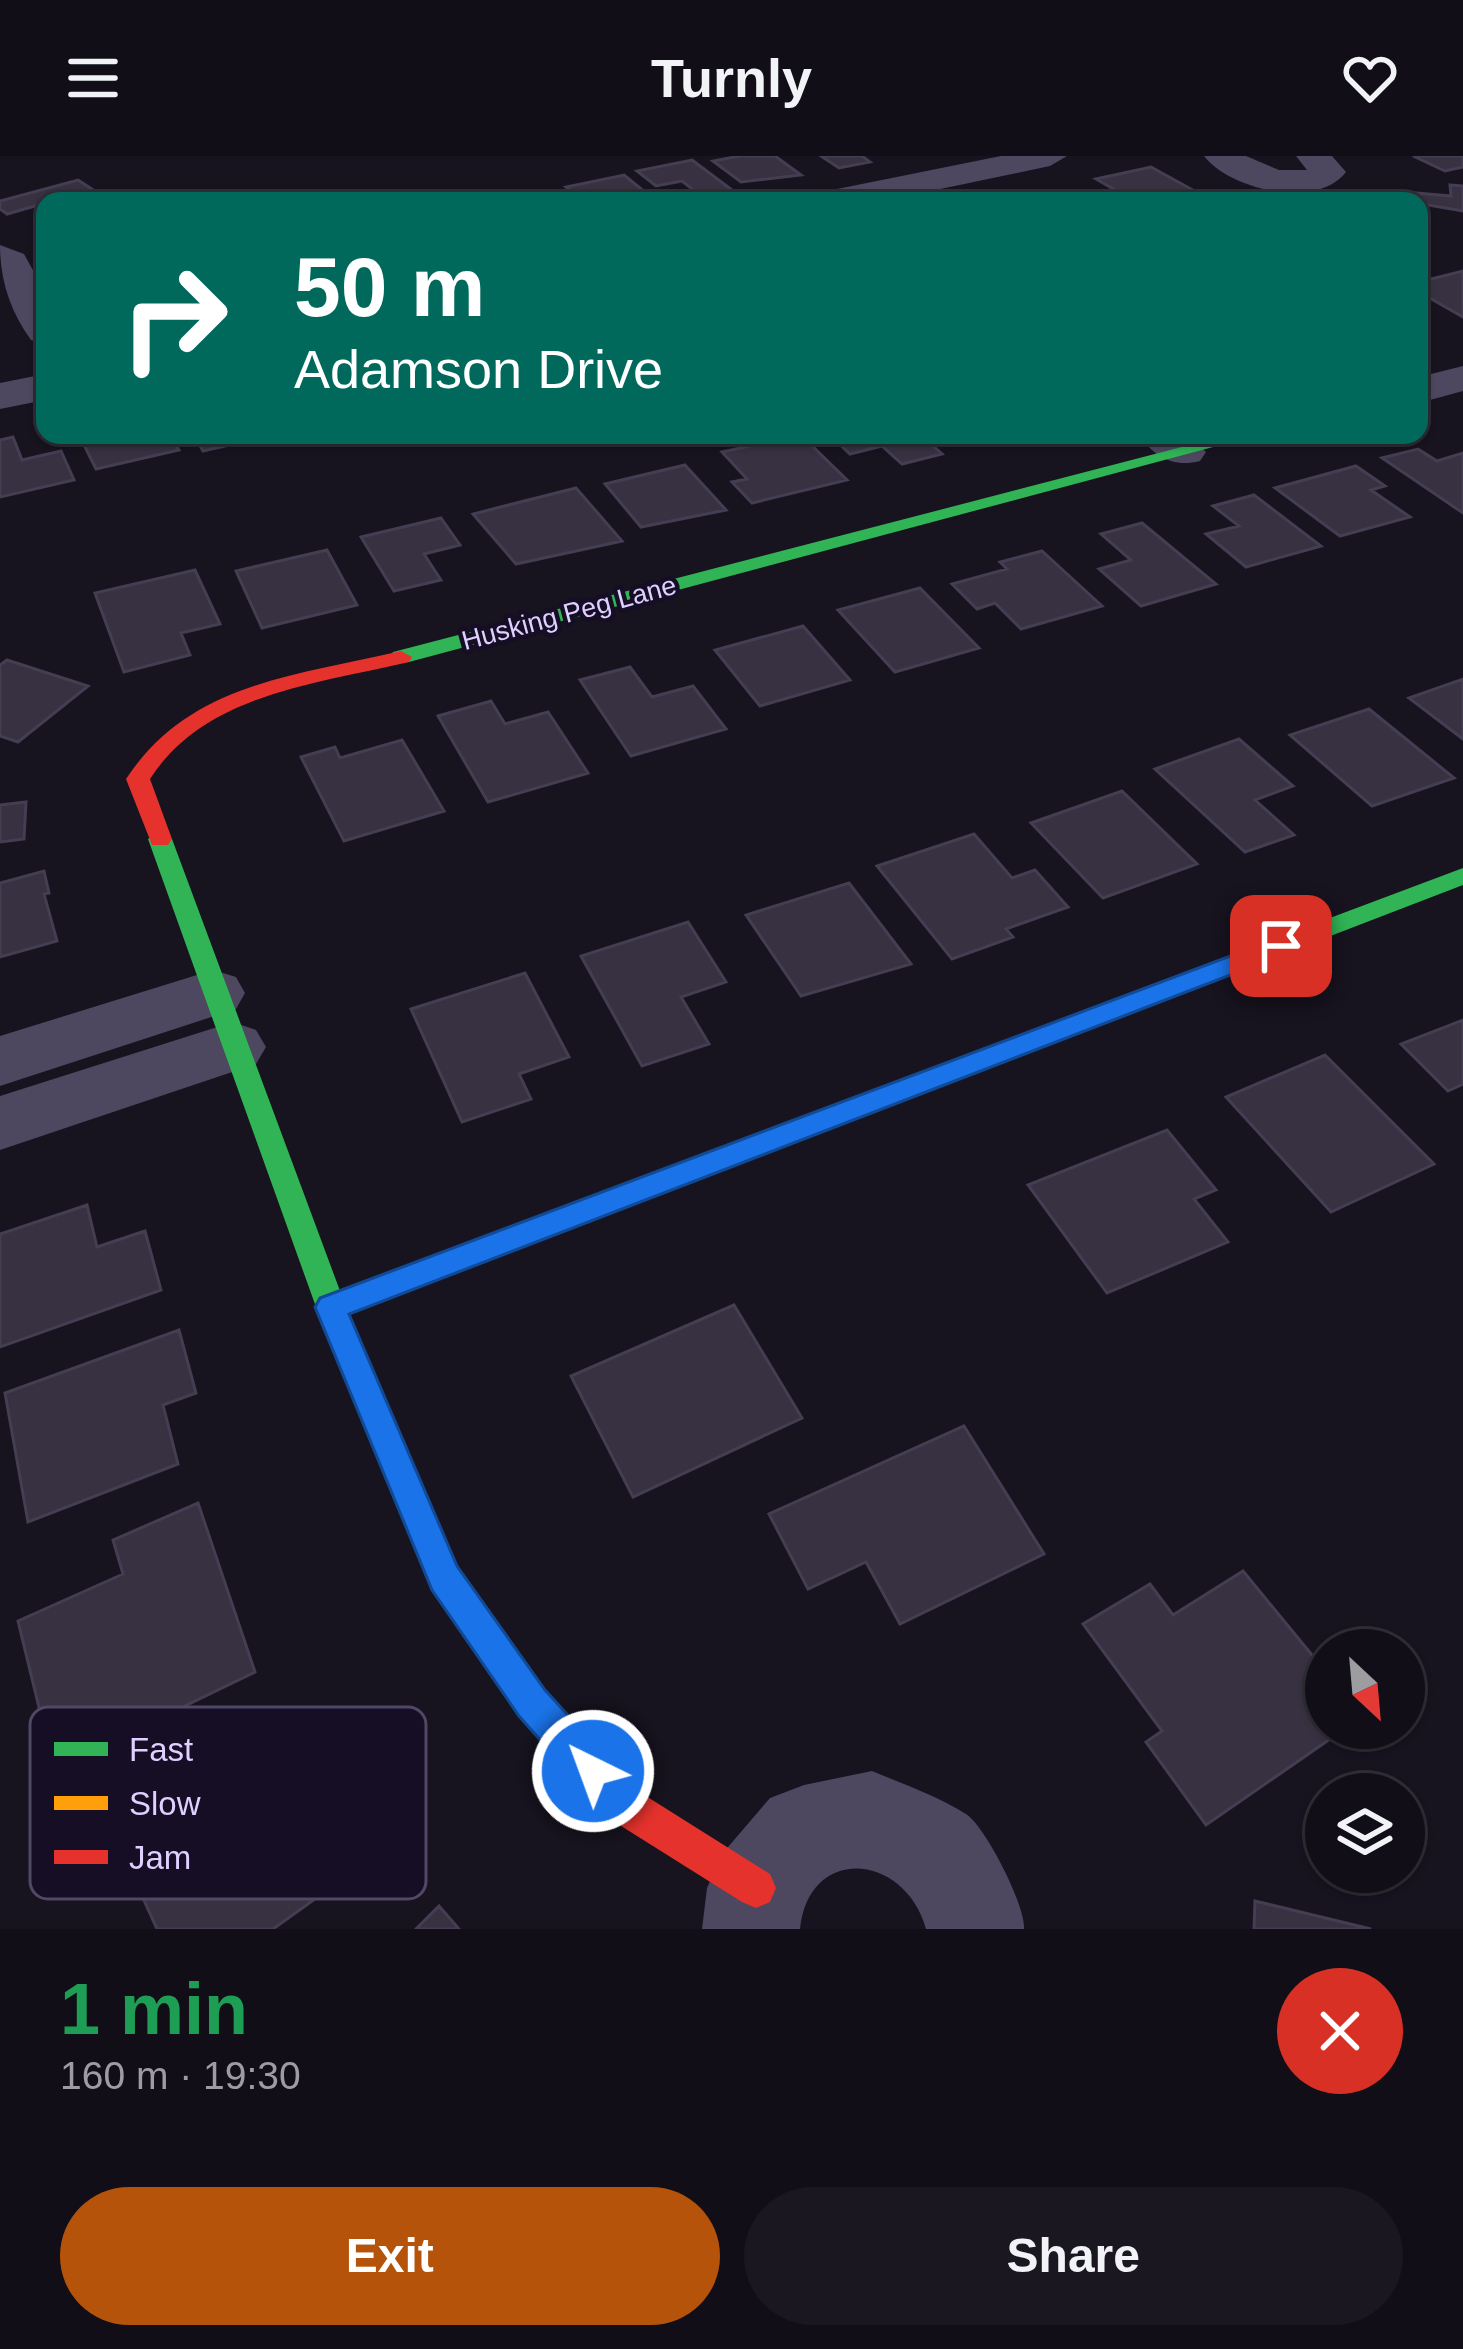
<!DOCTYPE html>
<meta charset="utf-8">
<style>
:root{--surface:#110e17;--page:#1a1720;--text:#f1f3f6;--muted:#9c9ca1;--line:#302e36;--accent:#b45309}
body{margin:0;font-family:Helvetica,sans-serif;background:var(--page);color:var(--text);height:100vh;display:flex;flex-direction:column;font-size:45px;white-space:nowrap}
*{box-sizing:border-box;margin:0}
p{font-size:39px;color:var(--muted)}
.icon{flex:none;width:66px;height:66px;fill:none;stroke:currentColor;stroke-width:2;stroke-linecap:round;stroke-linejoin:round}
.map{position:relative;height:1773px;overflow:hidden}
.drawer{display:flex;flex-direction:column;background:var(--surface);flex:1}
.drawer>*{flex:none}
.top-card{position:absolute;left:36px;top:36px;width:1392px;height:252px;border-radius:24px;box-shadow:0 3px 9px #0004,0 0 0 3px var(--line);background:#00695c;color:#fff;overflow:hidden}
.needle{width:78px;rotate:154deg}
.tools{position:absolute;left:1305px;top:1473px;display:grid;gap:24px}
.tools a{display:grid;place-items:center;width:120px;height:120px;border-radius:50%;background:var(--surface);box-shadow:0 3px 9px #0004,0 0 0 3px var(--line);font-size:60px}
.pin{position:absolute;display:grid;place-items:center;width:102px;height:102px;color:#fff;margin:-51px;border-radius:24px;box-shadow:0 6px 18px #0006}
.me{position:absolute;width:132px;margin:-66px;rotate:318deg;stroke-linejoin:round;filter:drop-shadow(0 0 9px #0008)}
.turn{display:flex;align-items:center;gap:42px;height:252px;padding:0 60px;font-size:54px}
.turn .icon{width:156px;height:156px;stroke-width:2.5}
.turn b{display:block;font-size:84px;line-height:102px}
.round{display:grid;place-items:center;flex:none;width:126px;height:126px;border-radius:63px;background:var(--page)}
.summary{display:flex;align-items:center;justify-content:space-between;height:204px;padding:0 60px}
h1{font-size:72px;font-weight:700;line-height:90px;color:#1e9e55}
.primary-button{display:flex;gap:24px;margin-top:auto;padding:24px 60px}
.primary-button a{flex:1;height:138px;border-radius:72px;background:var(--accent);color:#fff;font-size:48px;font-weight:700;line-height:138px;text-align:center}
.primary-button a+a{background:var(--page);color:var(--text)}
header{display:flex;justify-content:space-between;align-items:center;height:156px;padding:0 60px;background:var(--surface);font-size:54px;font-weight:700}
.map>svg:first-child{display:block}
.building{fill:#373141;stroke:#453d52;stroke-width:3}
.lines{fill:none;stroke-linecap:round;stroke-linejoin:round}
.street{fill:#4d4760;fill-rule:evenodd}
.fast{fill:#30b455;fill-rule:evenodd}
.slow{fill:#ff9f0a;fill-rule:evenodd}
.jam{fill:#e5322d;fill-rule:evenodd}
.route{fill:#1a73e8;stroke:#114b97;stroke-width:3}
.labels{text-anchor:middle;stroke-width:9;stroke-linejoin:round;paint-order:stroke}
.far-street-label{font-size:27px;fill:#ded0ff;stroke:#150e24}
.key{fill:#150e24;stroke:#514866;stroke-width:3}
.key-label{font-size:33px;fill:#ded0ff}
</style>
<header><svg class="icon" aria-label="menu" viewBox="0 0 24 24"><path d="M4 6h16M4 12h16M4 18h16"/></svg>Turnly<svg class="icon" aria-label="heart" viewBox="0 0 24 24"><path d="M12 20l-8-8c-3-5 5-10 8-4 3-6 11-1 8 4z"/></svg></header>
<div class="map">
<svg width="1463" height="1773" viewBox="0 0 1463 1773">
<rect width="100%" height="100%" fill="#17131f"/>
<path class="building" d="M740,0h35l26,19 -60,7 -28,-21z
M821,0h41l8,6 -31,6z
M1413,0h50v11l-18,4z
M692,4l40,30 -31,6 -19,-15 -26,5 -19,-15z
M1151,11l40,22 -57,12 -38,-22z
M624,19l32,26h-73l-17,-14z
M78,24l29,19 -62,2v12l-10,-7 -28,8 -7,-5v-8z
M1450,29l13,1v25l-58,-10 -1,-9 47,4z
M553,35l12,10h-64z
M1463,115v46l-44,-25v-10z
M79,279h91l9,15 -83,19z
M194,279h79l-70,16z
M801,279l46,45 -95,23 -20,-21 15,-3 -25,-27z
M830,279h91l21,19 -40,10 -20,-18 -32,8z
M13,281l9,23 39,-9 13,29 -74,17v-57z
M1418,293l19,12 26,-8v60l-81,-55z
M685,309l41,45 -85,17 -36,-43z
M1356,310l29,20 -14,4 39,27 -70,19 -65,-48z
M576,332l46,53 -106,23 -43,-50z
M1254,339l67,51 -75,21 -40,-33 33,-8 -26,-20z
M441,362l19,27 -36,9 17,26 -47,11 -33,-54z
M1142,367l74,61 -75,22 -42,-37 32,-9 -30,-26z
M327,394l30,55 -95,23 -26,-57z
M1042,395l60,55 -81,23 -26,-26 -18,6 -25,-25 55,-15 -7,-7z
M195,414l25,54 -39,9 9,22 -66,17 -29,-79z
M920,432l59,60 -84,24 -57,-62z
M803,470l47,54 -90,26 -45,-56z
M7,504l81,26 -70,56 -18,-6v-71z
M630,511l22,30 41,-11 33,43 -95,27 -51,-76z
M1463,523v60l-54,-41z
M491,545l14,23 43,-12 40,61 -100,29 -50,-86z
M1369,553l85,69 -82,28 -82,-71z
M1239,583l54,47 -38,14 39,35 -49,17 -90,-83z
M402,584l42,71 -100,30 -43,-84 34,-10 5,11z
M1122,635l75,73 -94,34 -72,-75z
M26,646l-2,37 -24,3v-37z
M974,678l38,44 23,-8 33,37 -62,22 7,8 -61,22 -75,-93z
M44,715l5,22 -5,1 13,47 -57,16v-74z
M849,727l62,81 -110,32 -55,-81z
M688,766l38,60 -45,15 28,47 -67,22 -61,-110z
M525,817l44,84 -50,17 12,25 -69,23 -51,-113z
M1463,864v64l-15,7 -47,-47z
M1325,899l109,109 -103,48 -105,-115z
M1167,974l49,60 -22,9 34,43 -121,51 -79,-108z
M87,1049l10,42 48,-16 16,59 -161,57v-113z
M734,1149l68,113 -169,79 -62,-121z
M179,1174l17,63 -33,12 15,59 -150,58 -23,-129z
M964,1270l80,128 -144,70 -34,-62 -58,27 -39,-75z
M198,1347l57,169 -201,97 -36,-148 105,-47 -10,-34z
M1243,1415l83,101v56h20l-140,97 -60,-83 16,-11 -79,-107 67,-40 23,31z
M235,1598l33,62 79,-55 46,82 -120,86h-116l-43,-95z
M1255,1745l116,28h-117z
M439,1750l20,23h-43z"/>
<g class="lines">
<path class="street" d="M1001,0h66l-17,10 -167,35h-69l6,-7 12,-4z
M1204,0h42l33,14h28l-11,-14h36l14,16c-29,38 -116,18 -142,-16z
M0,89l24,9 21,38v52l-14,-4c-21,-29 -31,-60 -31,-95z
M1463,210v25l-44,12v-26z
M45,218v26l-45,9v-26z
M1139,279h50l17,17 -6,9c-26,7 -46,-4 -61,-26z
M213,814l23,7 9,16 -9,16 -236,77v-50z
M233,866l23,8 10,17 -10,17 -256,86v-54z
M872,1615c31,13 66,25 94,43 19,12 60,92 58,115h-98c-21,-76 -117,-85 -126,0h-98l5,-41 15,-34 48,-56 34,-13z"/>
<path class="fast" d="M1228,279h30l-849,227 -8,1 -11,-6 3,-5z
M160,675l12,8 174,468 37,86 -5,10 -11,4 -11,-4 -40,-96 -168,-468z
M1463,712v17l-696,268h-20l-4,-8 4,-8z"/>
<path class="slow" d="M757,978l10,3 4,8 -4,8 -436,167 -11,-4 -4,-9 4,-9z"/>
<path class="jam" d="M401,495l11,6 -3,5c-92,22 -204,31 -259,117l22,60 -4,6h-16l-26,-66c64,-97 170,-103 275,-128z
M367,1223l11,4 79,183 88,124 93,101 132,83 6,14 -6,14 -14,6 -14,-6 -132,-83 -91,-103 -86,-126 -82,-197 5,-10z"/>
</g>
<path class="route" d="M1281,781l13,9 -4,6 -941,362 108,252 88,124 62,68 6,13 -6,14 -14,5 -13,-5 -61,-69 -87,-126 -117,-283 5,-9z"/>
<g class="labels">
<g class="far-street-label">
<text transform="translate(569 457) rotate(-15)" y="9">Husking Peg Lane</text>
</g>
</g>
<rect x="30" y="1551" width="396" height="192" rx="18" class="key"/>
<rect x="54" y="1586" width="54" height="14" fill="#30b455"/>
<rect x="54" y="1640" width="54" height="14" fill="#ff9f0a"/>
<rect x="54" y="1694" width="54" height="14" fill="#e5322d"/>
<g class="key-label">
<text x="129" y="1605">Fast</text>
<text x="129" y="1659">Slow</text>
<text x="129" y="1713">Jam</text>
</g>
</svg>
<div class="tools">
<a><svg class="needle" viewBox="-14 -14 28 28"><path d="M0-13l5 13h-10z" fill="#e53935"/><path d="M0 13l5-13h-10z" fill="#9c9ca1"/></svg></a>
<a><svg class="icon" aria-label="layers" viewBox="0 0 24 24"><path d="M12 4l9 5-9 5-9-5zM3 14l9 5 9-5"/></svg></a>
</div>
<div class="pin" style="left:1281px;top:790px;background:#d93025"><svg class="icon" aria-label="arrive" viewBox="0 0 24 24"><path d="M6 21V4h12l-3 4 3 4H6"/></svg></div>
<svg class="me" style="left:593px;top:1615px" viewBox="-20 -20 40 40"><circle r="17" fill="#1a73e8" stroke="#fff" stroke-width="3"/><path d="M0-11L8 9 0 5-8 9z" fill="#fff"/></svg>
<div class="top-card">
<div class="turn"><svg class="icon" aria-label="right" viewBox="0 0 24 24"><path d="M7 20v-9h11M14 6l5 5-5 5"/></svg><div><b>50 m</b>Adamson Drive</div></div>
</div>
</div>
<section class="drawer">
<div class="summary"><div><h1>1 min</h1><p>160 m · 19:30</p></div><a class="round" style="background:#d93025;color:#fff"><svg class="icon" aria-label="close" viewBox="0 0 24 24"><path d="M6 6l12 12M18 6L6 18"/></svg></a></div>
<div class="primary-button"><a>Exit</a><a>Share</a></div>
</section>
